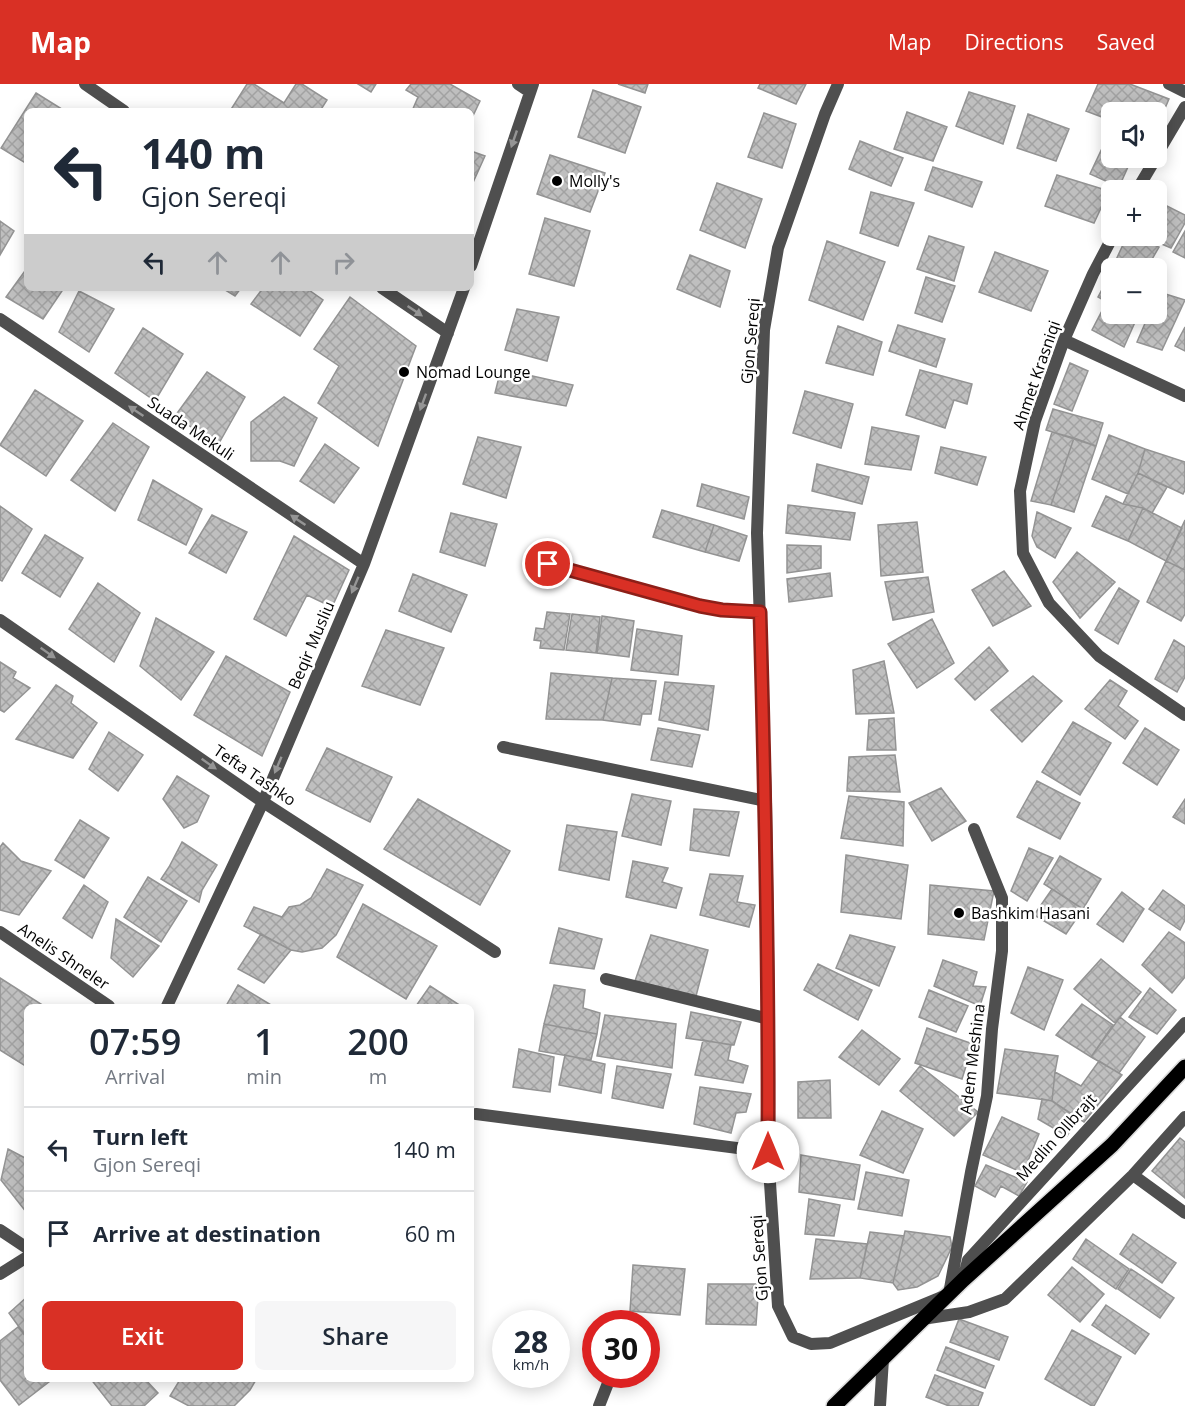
<!DOCTYPE html>
<meta charset="utf-8">
<style>
:root{--surface:#fff;--page:#f6f6f7;--text:#1f2937;--muted:#747a83;--line:#e0e1e3;--accent:#d93025}
body{margin:0;font-family:"Open Sans",sans-serif;background:var(--page);color:var(--text);height:100vh;display:flex;flex-direction:column;font-size:22px;white-space:nowrap}
*{box-sizing:border-box;margin:0}
p{font-size:20px;color:var(--muted)}
.icon{flex:none;width:33px;height:33px;fill:none;stroke:currentColor;stroke-width:2;stroke-linecap:round;stroke-linejoin:round}
.map{position:relative;flex:1;overflow:hidden}
.sheet{position:absolute;left:24px;top:920px;width:450px;height:378px;display:flex;flex-direction:column;background:var(--surface);border-radius:9px;box-shadow:0 3px 15px #0003}
.sheet>*{flex:none}
.hud{position:absolute;left:24px;top:24px;width:450px;height:183px;border-radius:9px;box-shadow:0 3px 15px #0003;background:#fff;color:var(--text);overflow:hidden}
.fabs{position:absolute;left:1101px;top:18px;display:grid;gap:12px}
.fabs a{display:grid;place-items:center;width:66px;height:66px;border-radius:9px;background:var(--surface);box-shadow:0 3px 15px #0003;font-size:30px}
.speed{position:absolute;left:492px;top:1226px;display:flex;gap:12px;font-size:30px;font-weight:700;text-align:center}
.speed>*{display:grid;place-content:center;width:78px;height:78px;border-radius:50%;background:var(--surface);box-shadow:0 3px 15px #0003;line-height:1}
.speed small{font-size:15px;font-weight:400}
.speed .limit{border:9px solid #d22;background:#fff;color:#111}
.pin{position:absolute;display:grid;place-items:center;width:51px;height:51px;color:#fff;margin:-26px;border:3px solid #fff;border-radius:50%;box-shadow:0 2px 6px #0007}
.me{position:absolute;width:66px;margin:-33px;rotate:0deg;stroke-linejoin:round;filter:drop-shadow(0 0 4px #0008)}
.turn{display:flex;align-items:center;gap:21px;height:126px;padding:0 18px;font-size:27px}
.turn .icon{width:78px;height:78px;stroke-width:2.5}
.turn b{display:block;font-size:42px;line-height:51px}
.lanes{display:flex;align-items:center;height:57px;padding:0 18px;background:#0003;justify-content:center;gap:30px;direction:ltr}
.lanes .off{opacity:.35}
.eta{display:flex;justify-content:space-evenly;align-items:center;height:102px;text-align:center}
.eta b{font-size:36px;font-weight:600;line-height:42px}
.action{display:flex;gap:12px;margin-top:auto;padding:12px 18px}
.action a{flex:1;height:69px;border-radius:9px;background:var(--accent);color:#fff;font-size:24px;font-weight:600;line-height:69px;text-align:center}
.action a+a{background:var(--page);color:var(--text)}
ul{padding:0;list-style:none}
li{display:flex;align-items:center;gap:18px;height:84px;padding:0 18px;border-top:2px solid var(--line)}
li div{flex:1}
li b{display:block;font-size:22px}
li em{font-style:normal}
header{display:flex;align-items:center;gap:36px;box-sizing:border-box;height:84px;padding:0 30px;background:var(--accent);color:#fff}
header strong{font-size:28px}
nav{display:flex;gap:33px;margin-inline-start:auto;font-size:21px}
.map>svg:first-child{display:block}
.building{fill:url(#building-cross-hatch);stroke:#939393;stroke-width:1.5}
.lines{fill:none;stroke-linecap:round;stroke-linejoin:round}
.primary-casing{stroke:#dbdbdb;stroke-width:18}
.street{stroke:#4f4f4f;stroke-width:12}
.primary{stroke:#000;stroke-width:15}
.oneway{fill:#959595}
.route-casing{stroke:#8d1f18;stroke-width:15}
.route{stroke:#d93025;stroke-width:10}
.poi-dot{fill:#000;stroke:#fff;stroke-width:2}
.labels{text-anchor:middle;stroke-width:5;stroke-linejoin:round;paint-order:stroke}
.poi-label{font-size:16px;fill:#000;stroke:#fff;text-anchor:start}
.street-label{font-size:16px;fill:#000;stroke:#fff}
</style>
<header>
<strong>Map</strong>
<nav><a>Map</a><a>Directions</a><a>Saved</a></nav>
</header>
<div class="map">
<svg width="1185" height="1322" viewBox="0 0 1185 1322">
<defs>
<pattern id="building-cross-hatch" width="8" height="8" patternUnits="userSpaceOnUse" patternTransform="scale(1.5)"><rect width="8" height="8" fill="#bfbfbf"/><path d="M0 0l8 8M0 8l8-8" fill="none" stroke="#a2a2a2"/></pattern>
</defs>
<rect width="100%" height="100%" fill="#fff"/>
<path class="building" d="M247,0h7l30,19 12,-19h6l25,16 -7,11h-90z
M358,0h18l-5,8z
M411,0h39l30,17 -9,19v-9h-59l6,-14 -12,-7z
M618,0h30l-3,9z
M760,0h46l-10,20 -38,-16z
M1098,0h32l39,15 -13,30v-17h-44v9l-26,-10z
M593,6l48,17 -16,46 -47,-16z
M969,8l46,14 -12,38 -47,-18z
M36,9l29,18h-38v53l-26,-16z
M907,28l40,15 -14,34 -39,-12z
M764,29l32,11 -14,44 -34,-11z
M1028,30l41,15 -13,32 -39,-13z
M1106,56l6,2v16h20l-13,29 -29,-13z
M860,57l43,17 -12,28 -42,-17z
M471,67l14,5 -14,31z
M550,71l55,18 -15,39 -53,-18z
M933,83l49,15 -10,25 -47,-17z
M1057,91l52,16 -15,32 -49,-17z
M717,99l45,16 -17,49 -45,-18z
M871,108l43,11 -16,43 -38,-13z
M1157,117l28,14v8l-14,25 -28,-12h13z
M545,134l45,13 -16,55 -45,-12z
M0,137l14,10 -14,24z
M1185,147v27l-12,-6z
M929,152l35,11 -10,34 -37,-12z
M1127,152h6l26,11 -12,21h-18l-14,-6z
M827,157l58,21 -22,58 -54,-20z
M995,168l53,19 -17,40 -52,-19z
M690,171l40,16 -10,36 -43,-18z
M27,184v20h37l-21,31 -37,-22z
M1112,187v34l-14,-8z
M926,193l29,9 -13,36 -27,-9z
M222,204h19l-6,8z
M263,204h43l17,12 -23,36 -49,-32z
M79,207l35,18 -25,43 -30,-20z
M1159,208l26,8 -23,50 -25,-8 12,-28h7v-17z
M350,213l66,49 -38,100 -60,-43 21,-37 -25,-17z
M1104,223l8,3v4h9l15,6 -12,27 -32,-17z
M517,225l42,8 -12,44 -42,-11z
M898,241l47,14 -9,28 -47,-16z
M838,242l44,16 -9,33 -47,-12z
M1185,243v24l-10,-5z
M143,244l40,26 -28,47 -40,-28z
M1070,279l18,8 -16,40 -18,-7z
M501,285l72,16 -7,21 -71,-13z
M920,286l52,14 -5,20 -13,-4 -9,28 -39,-13z
M207,288l38,25 -27,48 -43,-29z
M35,306l48,31 -37,55 -46,-31z
M805,307l48,13 -12,44 -48,-15z
M284,313l33,21 -23,48 -14,-5h-29v-39z
M1053,325l50,14 -7,23 -50,-16z
M113,339l36,24 -34,64 -44,-31z
M872,343l47,9 -8,34 -46,-6z
M1052,348l22,6 -23,67 -20,-4z
M1109,351l36,14 -7,24 -10,21 -36,-15z
M478,353l43,10 -15,51 -43,-14z
M1074,354l22,8 -22,66 -23,-7z
M325,360l34,24 -25,35 -34,-22z
M941,363l45,10 -9,28 -42,-12z
M1145,365l40,13v28l-2,4 -45,-21z
M817,380l52,13 -7,27 -50,-13z
M1138,389l29,14 -15,26 -9,-5 -20,-4z
M153,396l49,29 -16,36 -48,-25z
M702,400l47,13 -5,22 -47,-13z
M1106,412l17,8 20,4 -15,33 -36,-15z
M788,421l67,8 -5,27 -64,-7z
M0,422l32,23 -30,52 -2,-1z
M1143,424l39,20 -16,33 -38,-20z
M662,426l52,15 -9,27 -52,-15z
M1037,428l34,16 -16,30 -18,-11 -5,-11z
M451,429l46,11 -12,42 -45,-14z
M212,431l35,17 -21,41 -37,-20z
M1185,436v50l-19,-9z
M917,438l6,50 -42,4 -3,-51z
M714,441l33,11 -8,25 -34,-9z
M45,451l38,23 -23,39 -38,-24z
M294,452l55,34 -17,37 -25,-12 -21,41 -32,-17z
M787,461l34,1v22l-34,5z
M1077,468l38,30 -35,36 -27,-36z
M1166,477l19,9v44l-4,7 -34,-19z
M1004,487l27,35 -38,20 -21,-36z
M830,489l2,23 -43,6 -2,-23z
M413,490l54,21 -16,37 -52,-21z
M928,493l6,35 -41,8 -8,-38z
M98,499l42,30 -26,49 -45,-33z
M1119,504l20,13 -21,43 -23,-14z
M547,528l23,2 -6,36 -24,-2 1,-7 -7,-1 2,-12 8,1z
M572,530l28,3 -4,36 -30,-3z
M602,532l32,5 -5,36 -32,-4z
M156,534l58,34 -33,48 -41,-34z
M932,535l22,44 -37,25 -29,-44z
M637,545l45,7 -4,39 -47,-5z
M386,546l58,18 -24,57 -58,-19z
M1174,556l11,7v30l-8,15 -22,-13z
M989,563l19,24 -33,29 -20,-21z
M226,572l64,36 -28,64 -68,-41z
M884,577l10,52 -38,1 -3,-44z
M0,578l16,10 -3,6 17,10 -26,24 -4,-2z
M551,589l61,5 -9,42 -57,-1z
M1033,592l29,25 -40,41 -31,-32z
M612,594l44,3 -5,33h-9l-2,11 -37,-5z
M1110,596l17,11 -9,15 20,15 -13,18 -40,-30z
M665,598l49,4 -6,44 -49,-10z
M56,601l17,11 -2,7 26,20 -24,35 -57,-19z
M894,634l2,32h-29l2,-30z
M1073,638l38,21 -31,52 -38,-23z
M658,644l42,7 -8,32 -41,-7z
M1145,644l34,22 -22,35 -34,-22z
M109,648l34,23 -25,36 -29,-22z
M327,664l65,29 -22,45 -64,-32z
M895,671l5,37 -53,-1 2,-34z
M177,692l32,20 -12,26 -13,6 -21,-29z
M1037,697l43,22 -20,36 -43,-22z
M941,704l25,33 -34,20 -23,-38z
M632,710l39,7 -10,44 -39,-9z
M849,712l55,6 -1,44 -62,-8z
M418,715l92,52 -30,54 -96,-56z
M1185,715v25l-12,-7z
M694,725l45,3 -10,44 -39,-6z
M80,736l29,18 -25,40 -29,-18z
M567,741l50,7 -8,48 -50,-10z
M182,758l35,23 -15,25 -3,12 -38,-23 8,-12z
M3,759l18,18 30,10 -32,44 -19,-5v-63z
M1029,764l24,10 -26,43 -16,-10z
M846,771l62,10 -7,54 -60,-7z
M1060,772l41,23 -18,30 -39,-25z
M633,777l35,7 -6,14 20,6 -6,20 -50,-11z
M327,785l36,16 -27,50 -14,13 -20,4 -11,-2 -47,-24 10,-19 28,10 7,-10 11,-2 11,-7z
M710,790l33,2 -6,26 18,3 -6,22 -49,-12z
M148,793l39,24 -26,41 -37,-25z
M84,801l24,17 -16,36 -29,-20z
M930,801l64,6 -10,49 -56,-6z
M1052,805l31,20 -17,25 -32,-19z
M1163,806l22,16v14l-5,10 -31,-21z
M1122,808l22,17 -21,33 -26,-18z
M363,820l74,42 -31,53 -69,-42z
M116,835l43,27 -26,31 -22,-19z
M559,844l43,11 -8,30 -44,-6z
M1169,848l16,11v34l-13,16 -30,-28z
M261,850l30,16 -27,33 -26,-14z
M651,851l57,15 -12,46 -61,-15z
M850,851l45,12 -16,39 -43,-18z
M1101,875l40,33 -26,31 -41,-34z
M943,876l34,12 -4,14 13,1 -6,19 -46,-20z
M818,880l54,26 -14,30 -54,-30z
M1028,883l35,13 -19,50 -33,-17z
M0,894l44,28h-17v61l-27,-17z
M238,901l33,20 -1,1h-44z
M554,901l31,5 -2,18 17,5 -3,21 -53,-10z
M430,902l31,20h-45z
M1150,904l26,22 -19,24 -28,-17z
M929,906l39,16 -12,26 -37,-15z
M1082,920l31,21 -22,32 -35,-22z
M691,928l50,10 -7,23 -48,-7z
M605,931l71,9 -4,44 -75,-12z
M1120,933l25,20 -26,36 -28,-16z
M544,940l53,10 -6,26 -52,-9z
M927,944l46,16 -11,35 -47,-16z
M862,946l38,29 -21,26 -40,-28z
M703,956l28,5 -3,15 20,6 -5,17 -48,-8z
M519,965l35,8 -4,35 -37,-5z
M1005,965l53,7 -3,16 -3,29 -55,-8z
M565,971l40,9 -4,29 -42,-8z
M1099,977l23,14 -38,47 -32,-21 3,-29 26,14z
M617,982l54,8 -8,34 -51,-10z
M920,982l58,46 -24,24 -54,-45z
M830,996l1,38h-33v-36z
M700,1003l51,7 -5,18 -10,1 -5,20 -37,-9z
M1042,1015l10,2 26,18 -11,17 -29,-17z
M882,1027l41,18 -20,44 -43,-18z
M1002,1033l37,17 -16,39 -40,-18z
M1180,1054l5,4v56l-33,-27z
M8,1065l19,10 -1,14 1,1v39l-26,-33z
M801,1071l59,10 -6,35 -55,-8z
M986,1081l41,17 -8,14 -18,-10 -6,11 -20,-11z
M866,1088l43,8 -7,36 -44,-7z
M809,1115l31,6 -6,31 -29,-2z
M905,1147l45,6 2,10 -14,29 -21,11 -19,3 -5,-7z
M870,1148l34,4 -11,47 -33,-5z
M1133,1150l43,29 -14,20 -42,-29z
M816,1155l51,5 -7,34 -50,1z
M1086,1155l43,30 -13,20 -43,-30z
M633,1181l52,4 -5,46 -50,-4z
M1072,1183l32,27 -24,28 -32,-27z
M1131,1185l43,29 -14,20 -42,-29z
M708,1200h51l-3,41 -50,-1z
M27,1213v41l-18,-25z
M1106,1221l43,29 -14,20 -43,-29z
M959,1235l49,18 -9,23 -49,-18z
M18,1243l9,11v40h27l-35,27 -19,-25v-39z
M1072,1246l49,27 -27,49h-2l-47,-27z
M946,1263l48,19 -9,22 -48,-18z
M935,1291l48,18 -5,13h-29l-23,-9z
M90,1294h54l14,15 -14,13h-32z
M181,1294h76l-7,12 -16,16h-45l-19,-10z"/>
<g class="lines">
<defs>
<path id="primary" d="M834,1322l129,-126 149,-135 73,-78"/>
</defs>
<use href="#primary" class="primary-casing"/>
<path class="street" d="M85,0l39,27
M518,0l12,8
M838,0l-13,30 -47,134 -14,82 -7,203 9,268 3,218 -1,133 10,154 15,31 18,7 19,-1 119,-49 22,-122 16,-76 5,-67 10,-78v-53l-28,-69
M1169,0l16,8
M1156,72l29,-49
M1137,106l19,-32
M1113,152l-20,38 -29,66 -29,81 -15,70 3,62 26,50 50,53 86,59
M471,182l62,-182
M382,204l66,45
M0,235l364,245
M1064,256l121,56
M548,480l152,42 22,4 38,2
M0,536l263,182 232,150
M503,663l263,54
M0,848l109,74
M606,895l163,40
M167,922l96,-204 101,-238 100,-276
M476,1030l292,38
M1133,1091l52,38
M0,1146l27,18
M0,1190l27,-17
M963,1196l5,-20 217,-237
M922,1235l47,-7 36,-13 128,-124 52,-58
M599,1322l11,-28
M880,1322l3,-47"/>
<use href="#primary" class="primary"/>
</g>
<defs><path id="oneway-solid" d="M-6-.8H1V-3.2L6.5 0L1 3.2V.8H-6Z" transform="scale(1.5)"/></defs>
<g class="oneway">
<use href="#oneway-solid" transform="translate(514 55) rotate(109)"/>
<use href="#oneway-solid" transform="translate(415 227) rotate(34)"/>
<use href="#oneway-solid" transform="translate(423 318) rotate(110)"/>
<use href="#oneway-solid" transform="translate(136 327) rotate(-146)"/>
<use href="#oneway-solid" transform="translate(298 436) rotate(-146)"/>
<use href="#oneway-solid" transform="translate(355 501) rotate(113)"/>
<use href="#oneway-solid" transform="translate(48 569) rotate(35)"/>
<use href="#oneway-solid" transform="translate(209 680) rotate(35)"/>
<use href="#oneway-solid" transform="translate(278 681) rotate(113)"/>
</g>
<g class="lines">
<defs>
<path id="route" d="M548,480l152,42 22,4 38,2c5,180 9,360 8,540"/>
</defs>
<use href="#route" class="route-casing"/>
<use href="#route" class="route"/>
</g>
<g class="poi-dot">
<circle cx="557" cy="97" r="6"/>
<circle cx="404" cy="288" r="6"/>
<circle cx="959" cy="829" r="6"/>
</g>
<g class="labels">
<g class="poi-label">
<text x="569" y="103">Molly's</text>
<text x="416" y="294">Nomad Lounge</text>
<text x="971" y="835">Bashkim Hasani</text>
</g>
<g class="street-label">
<text transform="translate(750 257) rotate(-85)" y="6">Gjon Sereqi</text>
<text transform="translate(1036 291) rotate(-71)" y="6">Ahmet Krasniqi</text>
<text transform="translate(191 344) rotate(34)" y="6">Suada Mekuli</text>
<text transform="translate(311 561) rotate(-67)" y="6">Beqir Musliu</text>
<text transform="translate(255 691) rotate(34)" y="6">Tefta Tashko</text>
<text transform="translate(64 872) rotate(34)" y="6">Anelis Shneler</text>
<text transform="translate(972 975) rotate(-83)" y="6">Adem Meshina</text>
<text transform="translate(1056 1053) rotate(-48)" y="6">Medlin Ollbrajt</text>
<text transform="translate(759 1174) rotate(-94)" y="6">Gjon Sereqi</text>
</g>
</g>
</svg>
<div class="fabs">
<a><svg class="icon" aria-label="sound" viewBox="0 0 24 24"><path d="M4 9h4l5-4v14l-5-4H4zM17 9q2 3 0 6"/></svg></a>
<a>+</a>
<a>−</a>
</div>
<div class="speed"><div>28<small>km/h</small></div><div class="limit">30</div></div>
<div class="pin" style="left:548px;top:480px;background:#d93025"><svg class="icon" aria-label="arrive" viewBox="0 0 24 24"><path d="M6 21V4h12l-3 4 3 4H6"/></svg></div>
<svg class="me" style="left:768px;top:1068px" viewBox="-20 -20 40 40"><circle r="19" fill="#fff"/><path d="M0-13L10 11 0 6-10 11z" fill="#d93025"/></svg>
<div class="hud">
<div class="turn"><svg class="icon" aria-label="left" viewBox="0 0 24 24"><path d="M17 20v-9H6M10 6l-5 5 5 5"/></svg><div><b>140 m</b>Gjon Sereqi</div></div>
<div class="lanes"><svg class="icon" aria-label="left" viewBox="0 0 24 24"><path d="M17 20v-9H6M10 6l-5 5 5 5"/></svg><svg class="icon off" aria-label="ahead" viewBox="0 0 24 24"><path d="M12 20V5M6 11l6-6 6 6"/></svg><svg class="icon off" aria-label="ahead" viewBox="0 0 24 24"><path d="M12 20V5M6 11l6-6 6 6"/></svg><svg class="icon off" aria-label="right" viewBox="0 0 24 24"><path d="M7 20v-9h11M14 6l5 5-5 5"/></svg></div>
</div>
<section class="sheet">
<div class="eta">
<div><b>07:59</b><p>Arrival</p></div>
<div><b>1</b><p>min</p></div>
<div><b>200</b><p>m</p></div>
</div>
<ul>
<li><svg class="icon" aria-label="left" viewBox="0 0 24 24"><path d="M17 20v-9H6M10 6l-5 5 5 5"/></svg><div><b>Turn left</b><p>Gjon Sereqi</p></div><em>140 m</em></li>
<li><svg class="icon" aria-label="arrive" viewBox="0 0 24 24"><path d="M6 21V4h12l-3 4 3 4H6"/></svg><div><b>Arrive at destination</b></div><em>60 m</em></li>
</ul>
<div class="action"><a>Exit</a><a>Share</a></div>
</section>
</div>
